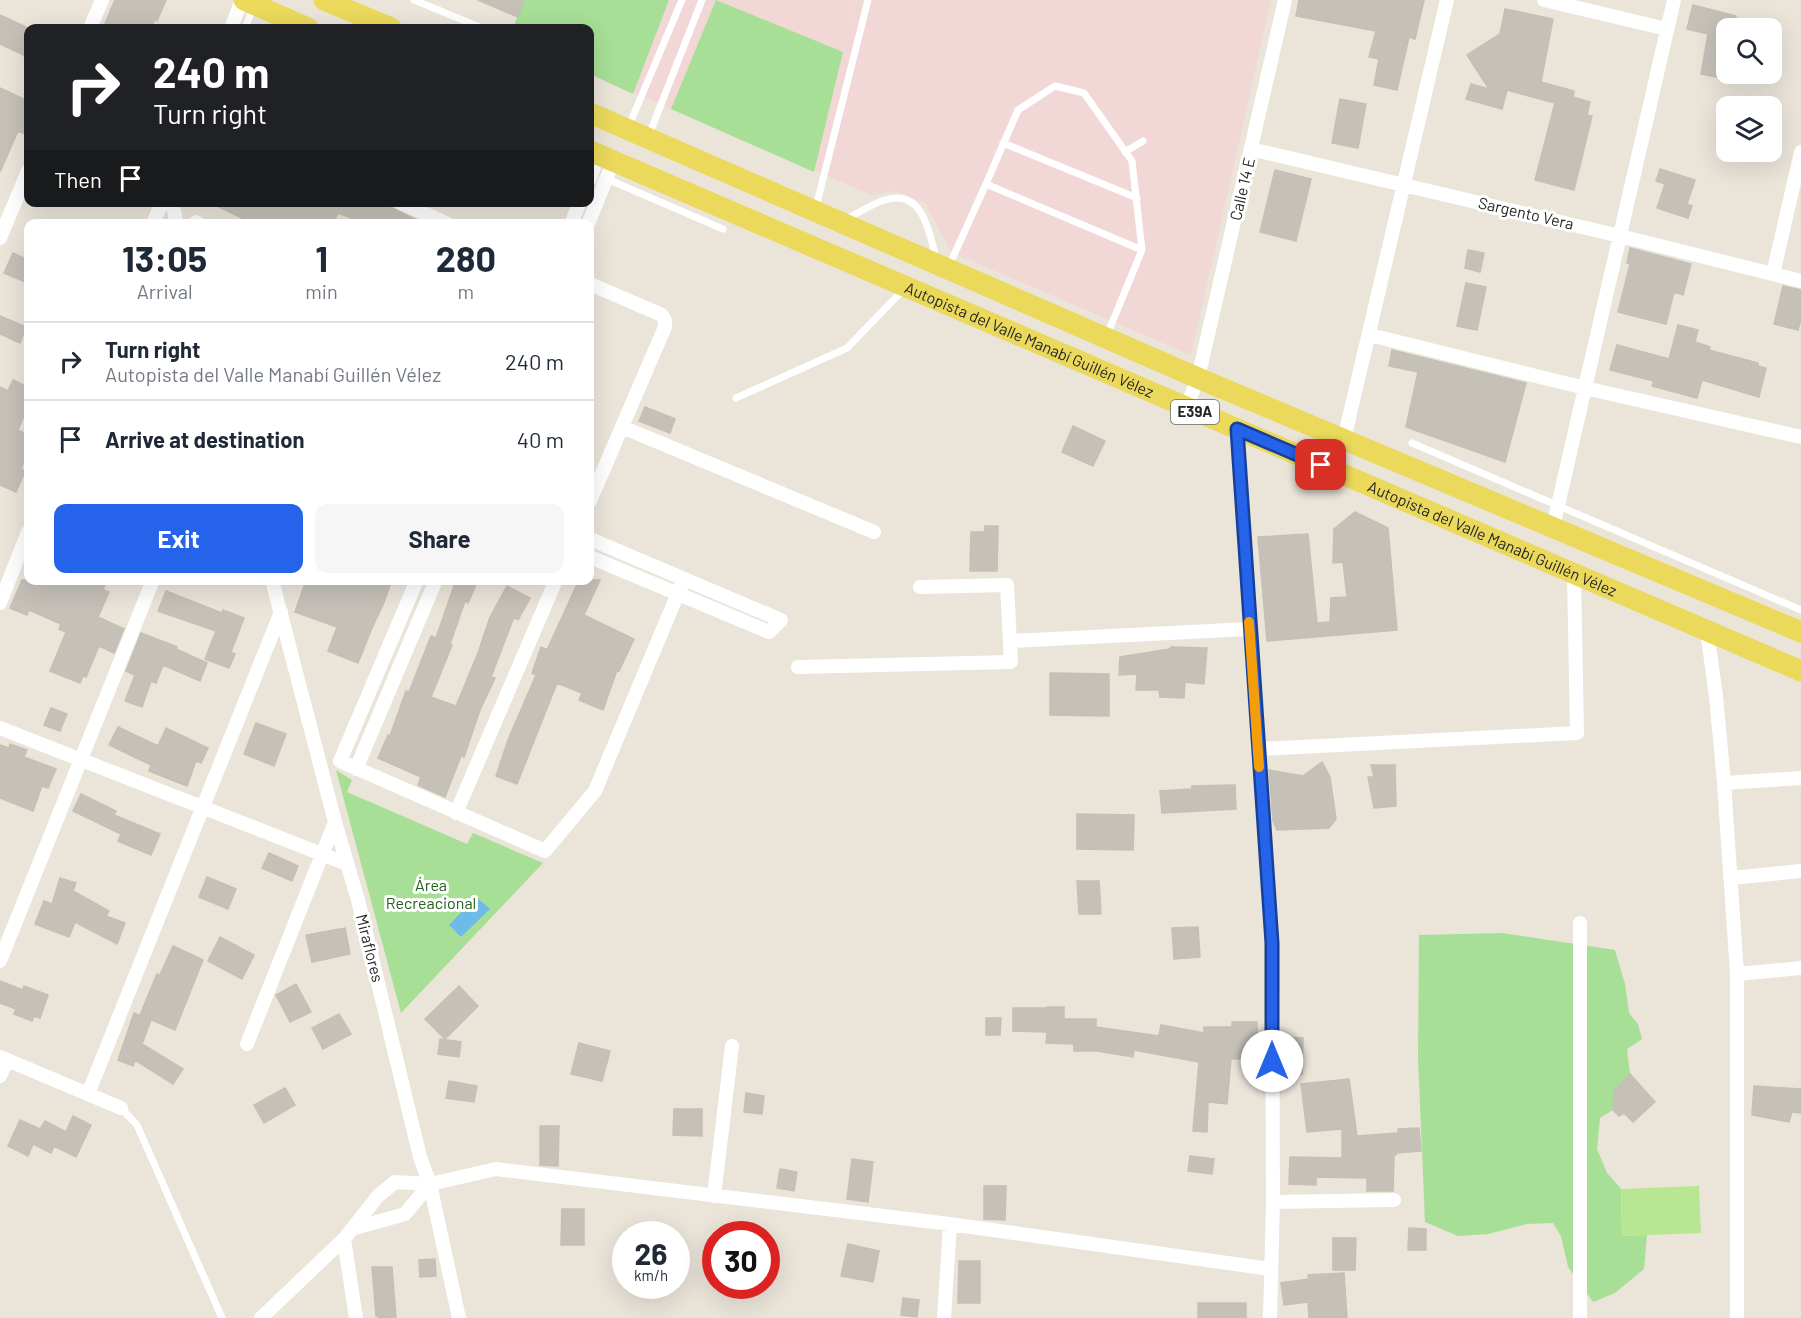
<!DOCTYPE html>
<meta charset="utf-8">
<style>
:root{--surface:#fff;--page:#f6f6f7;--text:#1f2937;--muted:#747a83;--line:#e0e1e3;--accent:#2563eb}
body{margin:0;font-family:Barlow,sans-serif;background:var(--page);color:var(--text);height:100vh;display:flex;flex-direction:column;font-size:22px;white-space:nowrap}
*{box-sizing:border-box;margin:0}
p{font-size:20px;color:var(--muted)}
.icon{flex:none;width:33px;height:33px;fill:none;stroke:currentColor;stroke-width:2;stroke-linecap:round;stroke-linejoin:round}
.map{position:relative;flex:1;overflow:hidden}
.details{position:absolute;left:24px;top:219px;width:570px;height:366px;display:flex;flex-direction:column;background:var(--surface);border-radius:12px;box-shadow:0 6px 24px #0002}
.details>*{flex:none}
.hud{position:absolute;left:24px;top:24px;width:570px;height:183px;border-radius:12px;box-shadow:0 6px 24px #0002;background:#202124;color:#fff;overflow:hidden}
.controls{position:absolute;left:1716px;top:18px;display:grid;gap:12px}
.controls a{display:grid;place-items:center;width:66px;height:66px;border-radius:12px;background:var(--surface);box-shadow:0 6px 24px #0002;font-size:30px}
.speed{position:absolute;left:612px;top:1221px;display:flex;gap:12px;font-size:30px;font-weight:700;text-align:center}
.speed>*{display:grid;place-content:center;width:78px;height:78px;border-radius:50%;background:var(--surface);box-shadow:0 6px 24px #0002;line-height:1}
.speed small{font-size:15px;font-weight:400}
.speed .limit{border:9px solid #d22;background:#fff;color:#111}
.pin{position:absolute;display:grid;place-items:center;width:51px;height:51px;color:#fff;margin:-26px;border-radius:12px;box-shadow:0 3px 9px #0006}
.me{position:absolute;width:66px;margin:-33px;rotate:0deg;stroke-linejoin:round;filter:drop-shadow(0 0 4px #0008)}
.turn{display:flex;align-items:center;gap:21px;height:126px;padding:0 30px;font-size:27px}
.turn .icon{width:78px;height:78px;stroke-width:2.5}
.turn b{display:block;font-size:42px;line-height:51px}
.then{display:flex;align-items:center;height:57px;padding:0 30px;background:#0003;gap:12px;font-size:22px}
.eta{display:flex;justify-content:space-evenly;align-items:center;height:102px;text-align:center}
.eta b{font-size:36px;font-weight:700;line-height:42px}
.cta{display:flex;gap:12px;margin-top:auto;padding:12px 30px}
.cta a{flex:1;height:69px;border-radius:12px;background:var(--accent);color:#fff;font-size:24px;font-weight:700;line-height:69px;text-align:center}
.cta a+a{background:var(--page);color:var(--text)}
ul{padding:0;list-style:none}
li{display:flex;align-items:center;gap:18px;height:78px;padding:0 30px;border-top:2px solid var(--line)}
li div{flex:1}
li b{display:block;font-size:22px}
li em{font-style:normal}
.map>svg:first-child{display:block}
.medical{fill:#f1d7d6}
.green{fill:#a7df96}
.pitch{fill:#b9e692}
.water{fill:#6ebbea}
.building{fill:#c5c1b9;stroke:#c4c0b3;stroke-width:1.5}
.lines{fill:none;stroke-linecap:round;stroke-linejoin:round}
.service{stroke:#fff;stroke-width:7}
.minor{stroke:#fff;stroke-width:14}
.primary{stroke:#ebd95c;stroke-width:21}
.route-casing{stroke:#184099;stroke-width:15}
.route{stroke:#2563eb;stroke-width:10}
.slow{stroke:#f59e0b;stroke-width:10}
.labels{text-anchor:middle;stroke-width:6;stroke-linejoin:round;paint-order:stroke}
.shield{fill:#fff;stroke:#686868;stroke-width:1.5}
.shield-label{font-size:15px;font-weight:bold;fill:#272727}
.street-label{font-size:16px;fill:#272727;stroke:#fff}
.park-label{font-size:16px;fill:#22601b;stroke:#fff}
</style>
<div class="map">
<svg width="1801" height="1318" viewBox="0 0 1801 1318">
<rect width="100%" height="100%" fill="#eae4d9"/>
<path class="medical" d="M524,0h332l-9,37 10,-37h414l-80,355 -240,-103 -25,-48 -31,-13 -23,4 -282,-121v-46h-77z"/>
<path class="green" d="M524,0h145l-36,94 -43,-20v-46h-77z
M716,0l127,52 -29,120 -143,-63z
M336,770l16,10 -5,12 120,52 6,-11 70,30 -142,150z
M1502,933l113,17 10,34 4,29 9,11 4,15 -15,10 3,25 -16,17 -1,19 -13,8 -3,31 10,24 14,16 1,47 25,-1 -3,34 -29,24 -22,9 -25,-35 -7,-31 -8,-13 -26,1 -39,10 -30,2 -33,-14 -7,-165 1,-122z"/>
<path class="pitch" d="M1699,1186l2,47 -79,3 -1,-47z"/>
<path class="water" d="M476,897l14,12 -29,28 -12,-12z"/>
<path class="building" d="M115,0h51l-9,21 -2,-2 -4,9h-48z
M478,0h46l-6,17z
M1299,0h125l-9,39 -6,-2 -12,53 -23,-5 5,-26 -10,-2 7,-26 -80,-15z
M1693,5l43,11 -3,12h-7v24l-5,26 -20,-4 7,-40 -21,-5z
M1505,9l48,10 -12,63 33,9 -1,6 17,5 -3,13 5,1 -18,74 -39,-10 20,-77 -48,-13 -5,19 -36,-10 5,-15 18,5 -22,-34 33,-21z
M0,15l28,13v29l-28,-13z
M0,88l28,13v25l-3,8 -7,-3 -18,41z
M1340,99l26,5 -8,44 -26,-5z
M1660,169l35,11 -8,24 5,2 -4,12 -31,-10 8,-24 -9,-3z
M1275,170l36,9 -15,62 -36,-9z
M209,202h170l46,22h-58l-29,-11 -5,11h-79z
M1630,248l61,16 -8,31 -9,-3 -8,32 -48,-12 12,-48 -3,-1z
M1468,250l16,3 -4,19 -15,-4z
M13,253l15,7v23l-24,-10z
M1466,283l20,4 -9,43 -20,-4z
M1783,286l18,4v28l-3,12 -24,-6z
M0,316l26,11 -6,16 -20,-9z
M1678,325l20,5 -3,12 15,5 -1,3 49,13v3l8,2 -7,29 -57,-17 -5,18 -45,-12 2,-5 -44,-11 7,-25 52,14z
M1392,350l134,33 -21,79 -99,-35 12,-55 -29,-6z
M13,380l15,7v19l-10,24 10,5v16l-7,18 4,2 -9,21 -16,-7v-98l8,4z
M645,407l30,12 -5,14 -31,-12z
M1073,426l32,15 -12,25 -31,-14z
M1355,512l33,16 9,102 -130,11 -9,-104 50,-3 9,89 13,-1 1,-24 16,-1 -4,-35 -10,1 1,-34z
M985,526h13l-1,45h-27l1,-39h14z
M22,580h85l-4,10 6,2 -11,25 26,12 -10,24 -15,-7 -13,31 -3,-1 -3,7 -30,-12 16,-39 -7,-3 2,-5 -32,-14 -2,5 -17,-7z
M306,580h86l-9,25 -11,23 -14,35 -30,-12 9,-24 -42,-15z
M456,580h22l-10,23 -3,-2 -15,43 2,1 -21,52 25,9 22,-53 12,-36 17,-31 23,12 -12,22 -4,-3 -23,60 4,1 -15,32 -16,47 -3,-1 -16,41 -27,-12 3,-8 -43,-19 10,-23 2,1 16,-45 3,1 22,-56 5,2z
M579,580h21l-16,35 50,24 -15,32 -2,-1 -14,40 -24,-10 3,-7 -25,-10 -40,101 -21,-8 12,-36 28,-65 -4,-2 9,-26 6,3z
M166,591l56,22 1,-3 21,8 -13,34 4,2 -6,14 -24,-9 11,-28 -58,-20z
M141,633l36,14 -1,2 31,14 -7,18 -37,-16 -7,18 -5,-2 -9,26 -17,-6 10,-26 -9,-4z
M1171,647l36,1 -3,36 -19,-2 -1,16 -24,-1 -1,-7h-23l1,-16 -18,1 1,-18 50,-8z
M1050,673l59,1v42l-59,-1z
M51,708l16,6 -7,17 -16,-6z
M256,723l30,11 -12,32 -30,-12z
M118,727l40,19 8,-18 42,20 -7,15 -5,-2 -9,25 -38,-15 2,-6 -42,-20z
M10,744l17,6 -3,7 32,12 -8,19 -6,-2 -9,25 -33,-13v-53l9,3z
M1322,762l8,15 6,42 -7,9 -52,2 -4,-9 -4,-51 34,6z
M1371,765h24l1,41 -22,2 -6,-31h6z
M1235,785l1,24 -74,4 -2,-22 32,-2v-3z
M81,794l35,17 -2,4 46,19 -9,21 -33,-14 3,-7 -48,-23z
M1077,814l57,1 -1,35 -56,-1z
M269,853l29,13 -6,15 -30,-13z
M207,877l29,12 -8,20 -29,-12z
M60,878l16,5 -3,8 36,20 -3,5 19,7 -8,21 -42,-22 -6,15 -34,-13 9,-23 8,3z
M1077,881h22l2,33h-22z
M1198,927l2,30 -26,2 -2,-31z
M345,928l5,26 -38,8 -6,-27z
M220,937l34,18 -12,24 -34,-18z
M173,946l30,14 -28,70 -35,-15 17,-41 3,1z
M0,981l23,9 1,-4 24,9 -8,23 -6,-2 -2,5 -18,-7 2,-5 -16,-6z
M296,984l15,28 -21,10 -14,-27z
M459,986l19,20 -33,33 -20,-20z
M1047,1007h17v12h32v8l63,9 2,-11 43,8v-6h28v-5h25v37h-26l-4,45 -19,-2 -1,30 -14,-1 6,-69 -65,-12 -1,7 -36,-6h-23v-7l-28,-1 1,-11 -34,-1v-23h34z
M134,1013l17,7 -9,24 41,25 -10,15 -38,-24 -2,6 -15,-6z
M339,1014l12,20 -28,15 -11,-21z
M986,1018h15l-1,17h-14z
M1284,1037l19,1 -1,36 -18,3z
M440,1039l21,3 -2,15 -21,-3z
M579,1043l31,8 -8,30 -31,-7z
M1630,1074l25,28 -22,20 -9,-9 -5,3 -6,-6 1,-19z
M1349,1079l8,57 41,-3v-4l21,-1 2,23 -25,2v2h-2l-1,36h-26v-13l-51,-1v8l-27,-1 1,-27 52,1v-29l-35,3 -6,-48z
M449,1081l28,5 -3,16 -28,-4z
M1754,1086l47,3v24l-9,-1 -3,10 -37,-7z
M285,1088l10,17 -31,18 -10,-18z
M746,1093l18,3 -2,18 -18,-2z
M674,1109h28v27l-29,-1z
M73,1116l18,9 -15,32 -22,-11 -3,7 -18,-9 -5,12 -20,-10 12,-26 20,9 5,-8 21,11z
M540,1126h19l-1,40 -18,-1z
M1190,1156l24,3 -2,15 -24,-3z
M852,1159l21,3 -5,40 -21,-3z
M780,1169l17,3 -3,19 -17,-3z
M984,1186h22l-1,34 -21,-1z
M562,1209h22v36h-23z
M1409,1228l17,1v21h-18z
M1333,1238h23l-1,32h-22z
M848,1244l31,7 -6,31 -32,-6z
M435,1259l1,17 -16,1 -1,-17z
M959,1261h21v42h-22z
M372,1267h20l4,51h-18v-2h-2z
M1344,1273l3,45h-38l-1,-16 -24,3 -3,-22 28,-4 -1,-4z
M903,1298l16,2 -2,17 -16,-2z
M1198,1303h48v15h-48z"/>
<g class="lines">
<path class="service" d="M414,0l68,28
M245,28l9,-22
M628,128l54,-128
M649,135l53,-135
M1003,143l134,55
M1125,152l18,-11
M607,179l116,50
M816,207l52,-207
M846,219c13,-6 25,-15 39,-19 38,-12 44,32 51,58
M949,266l37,-82
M1107,335l35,-85 -10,-89 -48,-68 -29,-7 -37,24 -32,74 156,66
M736,398l111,-50 57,-59
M1412,443l389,167
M121,1108l16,17 85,193"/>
<path class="minor" d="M1544,0l123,29
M90,28l12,-28
M231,28l11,-28
M1251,149l369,87 181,45
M590,179l8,-24
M172,202l5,22
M399,202l49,22
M196,222l3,2
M153,224l9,-22
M571,224l9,-22
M588,224l25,-62
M0,238l28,-67
M1773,274l28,-122
M590,284l72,31 3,6v6l-75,174
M1370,335l215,53 216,49
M1186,408l12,-30 87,-378
M622,427l252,105
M1237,430l35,513 1,259 -3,116
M1344,439l103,-439
M1553,527l121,-527
M590,539l191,81 -12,12 -179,-75
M272,580l63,242 23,78 62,257 10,27 29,134
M417,580l-77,181 205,90 50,-60 89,-212
M0,603l28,-71
M1707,631l9,65 8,87 13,191v344
M1011,641l238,-12
M798,667l213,-5 -4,-77 -87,2
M0,728l347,136
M1258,749l319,-16 -3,-160
M356,769l80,-189
M1724,783l77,-5
M456,813l100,-233
M1731,878l70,-7
M1580,923v395
M0,961l153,-381
M1737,974l64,-6
M247,1044l88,-222
M0,1057l121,51
M0,1076l7,-16
M88,1094l193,-482
M714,1196l18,-150
M1273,1202l121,-2
M355,1228l50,-14 25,-30
M344,1239l12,79
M261,1318l83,-79 34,-43 17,-14 35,2 66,-15 454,55 320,45
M944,1318l6,-94"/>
<g class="primary">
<path d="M244,0l64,28"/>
<path d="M324,0l67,28"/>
<path d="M590,113l608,265 603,254"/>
<path id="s1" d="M590,151l1211,520"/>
</g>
</g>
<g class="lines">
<defs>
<path id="route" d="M1272,1061v-118l-35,-514 84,36"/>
</defs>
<use href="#route" class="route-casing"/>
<use href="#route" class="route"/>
<path class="slow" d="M1249,622l10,145"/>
</g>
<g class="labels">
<rect class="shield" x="1171" y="400" width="48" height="24" rx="4.5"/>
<g class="shield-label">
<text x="1195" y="417">E39A</text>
</g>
<g class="street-label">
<text transform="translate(1242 189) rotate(-77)" y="6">Calle 14 E</text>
<text transform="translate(1526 213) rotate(13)" y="6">Sargento Vera</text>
<text dy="6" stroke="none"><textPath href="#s1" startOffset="478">Autopista del Valle Manabí Guillén Vélez</textPath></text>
<text dy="6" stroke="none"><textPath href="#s1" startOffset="982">Autopista del Valle Manabí Guillén Vélez</textPath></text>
<text transform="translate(370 948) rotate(76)" y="6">Miraflores</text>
</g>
<g class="park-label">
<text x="431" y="891">Área<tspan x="431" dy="18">Recreacional</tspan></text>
</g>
</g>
</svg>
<div class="controls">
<a><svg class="icon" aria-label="search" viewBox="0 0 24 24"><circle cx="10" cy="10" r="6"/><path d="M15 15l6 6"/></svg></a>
<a><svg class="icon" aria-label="layers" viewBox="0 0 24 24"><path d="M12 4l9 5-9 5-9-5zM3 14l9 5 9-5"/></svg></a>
</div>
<div class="speed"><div>26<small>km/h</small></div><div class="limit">30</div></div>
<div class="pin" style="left:1321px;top:465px;background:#d93025"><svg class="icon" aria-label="arrive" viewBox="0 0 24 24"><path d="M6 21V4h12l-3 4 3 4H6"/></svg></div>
<svg class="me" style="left:1272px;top:1061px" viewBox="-20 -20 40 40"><circle r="19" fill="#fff"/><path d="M0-13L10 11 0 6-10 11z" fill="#2563eb"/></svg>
<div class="hud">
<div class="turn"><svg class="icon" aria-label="right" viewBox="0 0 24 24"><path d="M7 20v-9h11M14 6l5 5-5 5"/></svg><div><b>240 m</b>Turn right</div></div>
<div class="then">Then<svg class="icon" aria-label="arrive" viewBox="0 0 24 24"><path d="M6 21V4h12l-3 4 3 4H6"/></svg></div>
</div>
<section class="details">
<div class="eta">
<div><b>13:05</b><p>Arrival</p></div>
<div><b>1</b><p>min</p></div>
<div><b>280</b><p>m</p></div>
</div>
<ul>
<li><svg class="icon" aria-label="right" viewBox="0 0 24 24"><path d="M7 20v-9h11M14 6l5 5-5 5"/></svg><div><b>Turn right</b><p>Autopista del Valle Manabí Guillén Vélez</p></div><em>240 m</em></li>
<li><svg class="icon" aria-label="arrive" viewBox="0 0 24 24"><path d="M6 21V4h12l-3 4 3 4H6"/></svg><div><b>Arrive at destination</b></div><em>40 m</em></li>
</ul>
<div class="cta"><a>Exit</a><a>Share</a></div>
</section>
</div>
